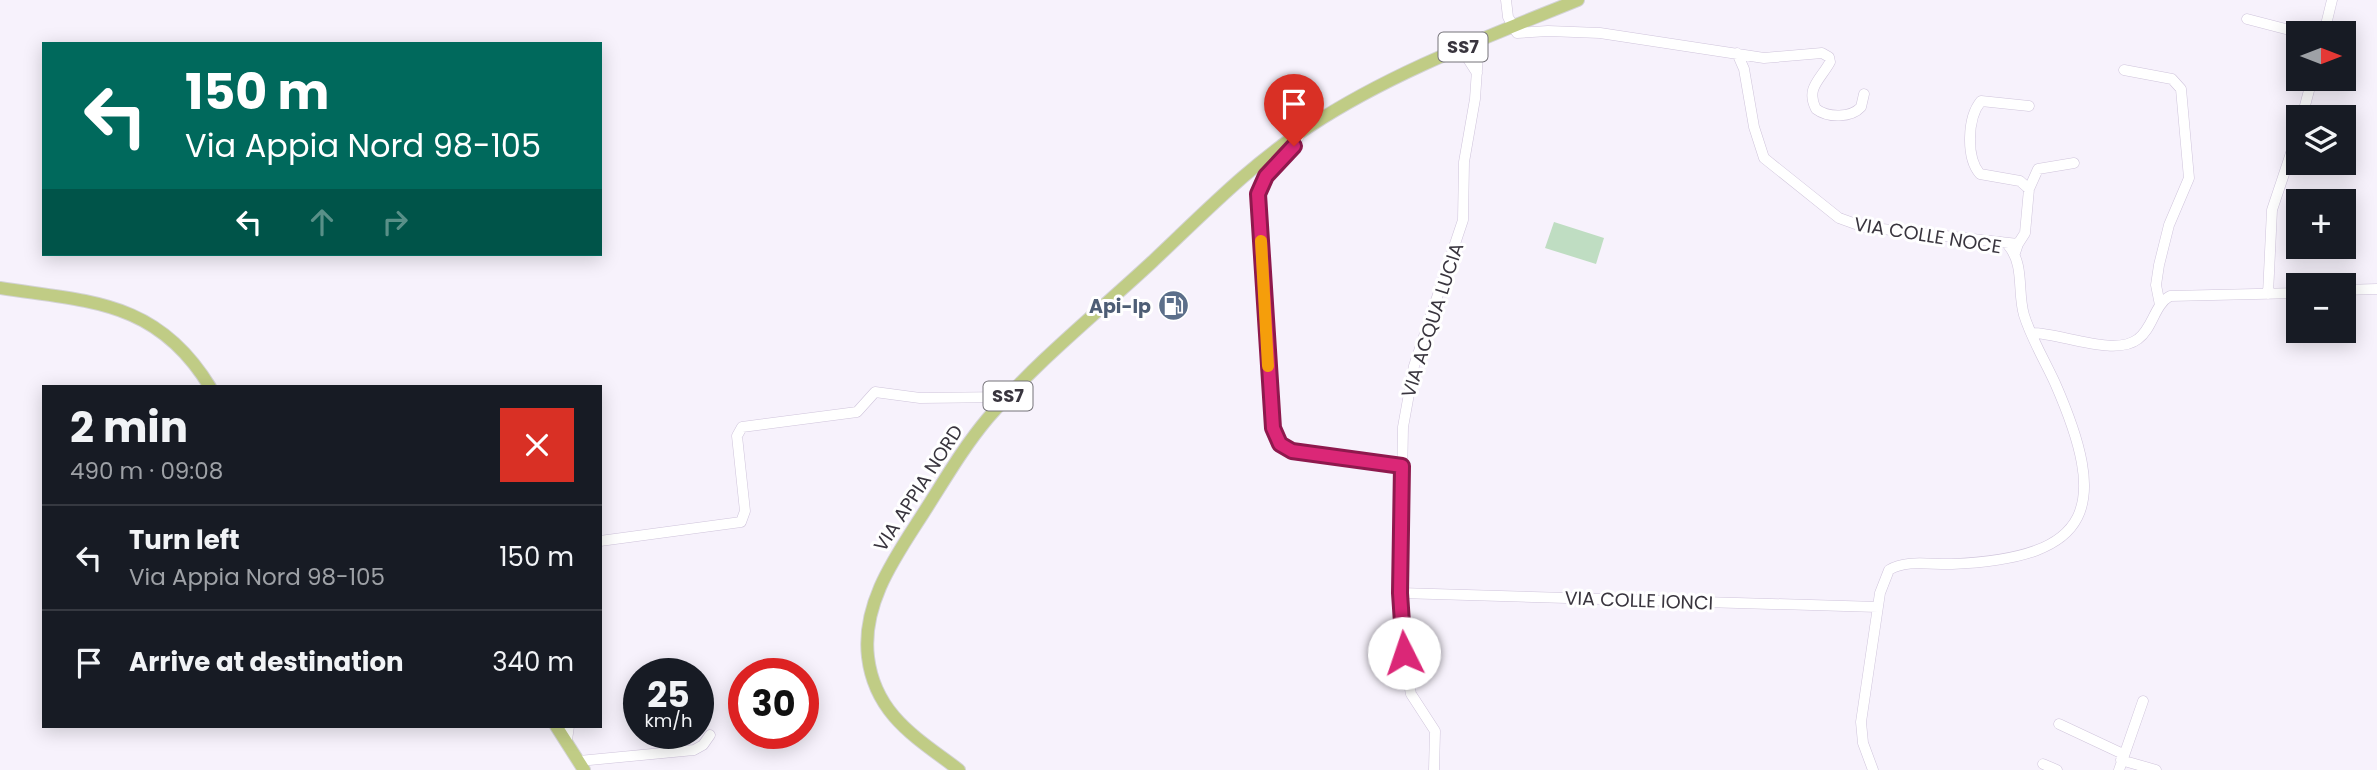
<!DOCTYPE html>
<meta charset="utf-8">
<style>
:root{--surface:#171b24;--page:#20242c;--text:#f1f3f6;--muted:#9ea1a6;--line:#363941}
body{margin:0;font-family:Poppins,sans-serif;background:var(--page);color:var(--text);height:100vh;display:flex;flex-direction:column;font-size:26px;white-space:nowrap}
*{box-sizing:border-box;margin:0}
p{font-size:23px;color:var(--muted)}
.icon{flex:none;width:38px;height:38px;fill:none;stroke:currentColor;stroke-width:2;stroke-linecap:round;stroke-linejoin:round}
.map{position:relative;flex:1;overflow:hidden}
.side{position:absolute;left:42px;top:385px;width:560px;height:343px;display:flex;flex-direction:column;background:var(--surface);border-radius:0px;box-shadow:0 4px 18px #0003}
.side>*{flex:none}
.hud{position:absolute;left:42px;top:42px;width:560px;height:214px;border-radius:0px;box-shadow:0 4px 18px #0003;background:#00695c;color:#fff;overflow:hidden}
.needle{width:46px;rotate:90deg}
.tools{position:absolute;left:2286px;top:21px;display:grid;gap:14px}
.tools a{display:grid;place-items:center;width:70px;height:70px;border-radius:0px;background:var(--surface);box-shadow:0 4px 18px #0003;font-size:35px}
.speed{position:absolute;left:623px;top:658px;display:flex;gap:14px;font-size:35px;font-weight:700;text-align:center}
.speed>*{display:grid;place-content:center;width:91px;height:91px;border-radius:50%;background:var(--surface);box-shadow:0 4px 18px #0003;line-height:1}
.speed small{font-size:18px;font-weight:400}
.speed .limit{border:10px solid #d22;background:#fff;color:#111}
.pin{position:absolute;display:grid;place-items:center;width:60px;height:60px;color:#fff;margin:-72px -30px;border-radius:50% 50% 50% 0;rotate:-45deg;box-shadow:0 0 7px #0007}
.pin .icon{rotate:45deg}
.me{position:absolute;width:77px;margin:-38px;rotate:356deg;stroke-linejoin:round;filter:drop-shadow(0 0 5px #0008)}
.turn{display:flex;align-items:center;gap:24px;height:147px;padding:0 28px;font-size:32px}
.turn .icon{width:91px;height:91px;stroke-width:2.5}
.turn b{display:block;font-size:49px;line-height:60px}
.lanes{display:flex;align-items:center;height:66px;padding:0 28px;background:#0003;justify-content:center;gap:35px;direction:ltr}
.lanes .off{opacity:.35}
.round{display:grid;place-items:center;flex:none;width:74px;height:74px;border-radius:0px;background:var(--page)}
.summary{display:flex;align-items:center;justify-content:space-between;height:119px;padding:0 28px}
h1{font-size:42px;font-weight:700;line-height:52px}
ul{padding:0;list-style:none}
li{display:flex;align-items:center;gap:21px;height:105px;padding:0 28px;border-top:2px solid var(--line)}
li div{flex:1}
li b{display:block;font-size:26px}
li em{font-style:normal}
.map>svg:first-child{display:block}
.green{fill:#bfddc2}
.lines{fill:none;stroke-linecap:round;stroke-linejoin:round}
.minor-casing{stroke:#cfc4db;stroke-width:11}
.major-casing{stroke:#d3d3d5;stroke-width:14}
.minor{stroke:#fff;stroke-width:10}
.major{stroke:#c0cc85;stroke-width:12}
.route-casing{stroke:#8e194d;stroke-width:18}
.route{stroke:#db2777;stroke-width:12}
.slow{stroke:#f59e0b;stroke-width:12}
.labels{text-anchor:middle;stroke-width:6;stroke-linejoin:round;paint-order:stroke}
.shield{fill:#fff;stroke:#747278;stroke-width:2}
.shield-label{font-size:18px;font-weight:bold;fill:#39353e}
.street-label{font-size:19px;fill:#39353e;stroke:#fff}
.service-label{font-size:19px;font-weight:bold;fill:#4e5e75;stroke:#fff;text-anchor:end}
</style>
<div class="map">
<svg width="2377" height="770" viewBox="0 0 2377 770">
<rect width="100%" height="100%" fill="#f7f2fc"/>
<path class="green" d="M1554,222l50,16 -8,26 -51,-16z"/>
<g class="lines">
<defs>
<path id="minor" d="M1506,0l2,17 9,16 31,-2 52,2 164,25 58,-5 7,4 1,5c-9,17 -25,26 -14,47 12,9 35,9 45,-2l3,-13
M2247,19l54,14
M2324,33l8,-33
M1461,48l16,25
M1737,53l7,16 10,58 10,31 75,60 25,9 154,17 -3,9
M2124,70l48,9 9,10 8,89 -20,47 -10,40 -3,20 4,20
M2302,117l10,-38
M1301,132c-10,24 -37,36 -43,62l15,237 7,13 12,7 110,15
M2029,189l9,-20 36,-6
M2018,244l7,-11 4,-44 -9,-8 -40,-7c-14,-16 -13,-56 1,-73l48,5
M2343,290l34,-1
M2268,294l4,-84 26,-78
M2032,333c29,0 83,24 106,6 15,-11 16,-34 32,-43l128,-3
M600,541l141,-19 4,-11 -8,-75 5,-9 115,-15 18,-20 45,6 87,-1
M1400,593l478,14
M2059,724l64,30
M567,740l2,-14
M2121,760l35,10
M579,761l115,-11 9,-5 7,-10
M2043,764l14,6
M1434,770l1,-39 -24,-37 -6,-30 -5,-71 3,-166 11,-61 49,-146 1,-58 11,-63 4,-59
M1873,770l-10,-27 -2,-21 19,-129 9,-23c17,-11 44,-5 63,-6 143,-6 157,-58 103,-181 -10,-22 -24,-45 -31,-68 -7,-24 1,-50 -16,-70
M2119,770l24,-69"/>
<path id="major" d="M0,288c90,14 157,12 210,99
M556,726l28,44
M959,770c-42,-32 -84,-55 -91,-113 -6,-50 23,-94 49,-134 23,-35 44,-73 71,-105 49,-57 109,-105 164,-156 50,-47 100,-99 158,-136 82,-54 177,-89 268,-126"/>
</defs>
<use href="#minor" class="minor-casing"/>
<use href="#major" class="major-casing"/>
<use href="#minor" class="minor"/>
<use href="#major" class="major"/>
</g>
<g class="lines">
<defs>
<path id="route" d="M1294,146l-28,30 -8,18 15,234 7,16 12,7 110,15 -2,127 4,60"/>
</defs>
<use href="#route" class="route-casing"/>
<use href="#route" class="route"/>
<path class="slow" d="M1261,241l7,125"/>
</g>
<defs>
<symbol id="fuel-disc" viewBox="-11 -11 22 22"><circle r="9.5" fill="#5c6f8a" stroke="#fff"/><path d="M-5.5-6h7V0h2V4h1.3V-2.5L3-4.5l.8-.8L6-3V5H2.5V1h-1V6h-7ZM-4.2-4.7v3.2H.2V-4.7Z" fill="#fff"/></symbol>
</defs>
<g fill-rule="evenodd">
<use href="#fuel-disc" x="1156" y="288" width="35" height="35"/>
</g>
<g class="labels">
<g class="shield">
<rect x="1438.5" y="32.5" width="49" height="29" rx="5"/>
<rect x="983.5" y="381.5" width="49" height="29" rx="5"/>
</g>
<g class="shield-label">
<text x="1463" y="53">SS7</text>
<text x="1008" y="402">SS7</text>
</g>
<g class="street-label">
<text transform="translate(1928 235) rotate(9)" y="7">VIA COLLE NOCE</text>
<text transform="translate(1432 320) rotate(-72)" y="7">VIA ACQUA LUCIA</text>
<text transform="translate(918 488) rotate(-57)" y="7">VIA APPIA NORD</text>
<text transform="translate(1639 600) rotate(2)" y="7">VIA COLLE IONCI</text>
</g>
<g class="service-label">
<text x="1151" y="313">Api-Ip</text>
</g>
</g>
</svg>
<div class="tools">
<a><svg class="needle" viewBox="-14 -14 28 28"><path d="M0-13l5 13h-10z" fill="#e53935"/><path d="M0 13l5-13h-10z" fill="#9ea1a6"/></svg></a>
<a><svg class="icon" aria-label="layers" viewBox="0 0 24 24"><path d="M12 4l9 5-9 5-9-5zM3 14l9 5 9-5"/></svg></a>
<a>+</a>
<a>−</a>
</div>
<div class="speed"><div>25<small>km/h</small></div><div class="limit">30</div></div>
<div class="pin" style="left:1294px;top:146px;background:#d93025"><svg class="icon" aria-label="arrive" viewBox="0 0 24 24"><path d="M6 21V4h12l-3 4 3 4H6"/></svg></div>
<svg class="me" style="left:1404px;top:653px" viewBox="-20 -20 40 40"><circle r="19" fill="#fff"/><path d="M0-13L10 11 0 6-10 11z" fill="#db2777"/></svg>
<div class="hud">
<div class="turn"><svg class="icon" aria-label="left" viewBox="0 0 24 24"><path d="M17 20v-9H6M10 6l-5 5 5 5"/></svg><div><b>150 m</b>Via Appia Nord 98-105</div></div>
<div class="lanes"><svg class="icon" aria-label="left" viewBox="0 0 24 24"><path d="M17 20v-9H6M10 6l-5 5 5 5"/></svg><svg class="icon off" aria-label="ahead" viewBox="0 0 24 24"><path d="M12 20V5M6 11l6-6 6 6"/></svg><svg class="icon off" aria-label="right" viewBox="0 0 24 24"><path d="M7 20v-9h11M14 6l5 5-5 5"/></svg></div>
</div>
<section class="side">
<div class="summary"><div><h1>2 min</h1><p>490 m · 09:08</p></div><a class="round" style="background:#d93025;color:#fff"><svg class="icon" aria-label="close" viewBox="0 0 24 24"><path d="M6 6l12 12M18 6L6 18"/></svg></a></div>
<ul>
<li><svg class="icon" aria-label="left" viewBox="0 0 24 24"><path d="M17 20v-9H6M10 6l-5 5 5 5"/></svg><div><b>Turn left</b><p>Via Appia Nord 98-105</p></div><em>150 m</em></li>
<li><svg class="icon" aria-label="arrive" viewBox="0 0 24 24"><path d="M6 21V4h12l-3 4 3 4H6"/></svg><div><b>Arrive at destination</b></div><em>340 m</em></li>
</ul>
</section>
</div>
